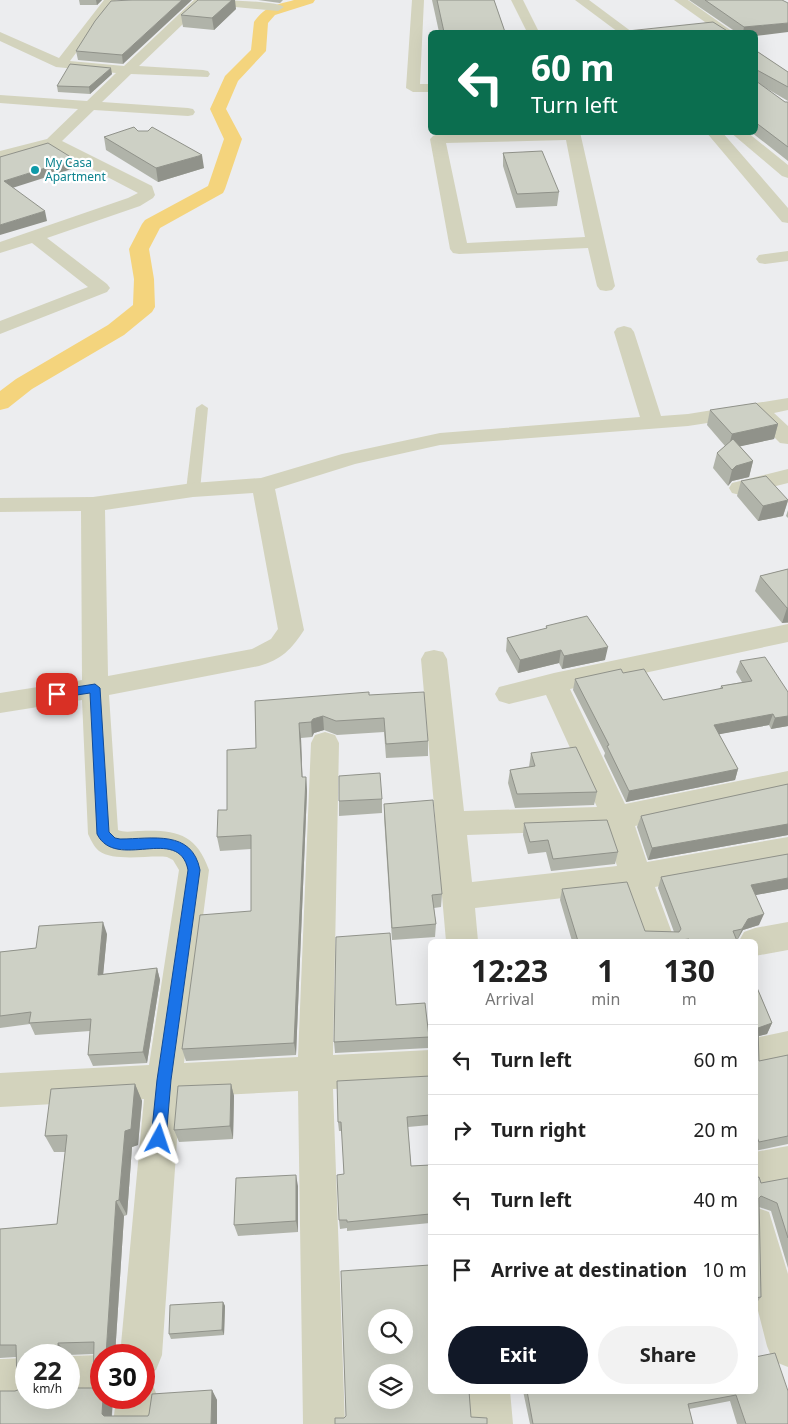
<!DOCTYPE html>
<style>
:root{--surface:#fff;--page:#f2f2f2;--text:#222;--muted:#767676;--line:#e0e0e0;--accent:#111827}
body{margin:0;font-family:"Noto Sans",sans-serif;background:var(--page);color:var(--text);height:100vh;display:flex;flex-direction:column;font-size:19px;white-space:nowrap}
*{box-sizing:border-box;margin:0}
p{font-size:16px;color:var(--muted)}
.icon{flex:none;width:28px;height:28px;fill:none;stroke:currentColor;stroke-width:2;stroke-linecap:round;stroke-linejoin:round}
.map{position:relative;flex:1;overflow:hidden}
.drawer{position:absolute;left:428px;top:939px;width:330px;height:455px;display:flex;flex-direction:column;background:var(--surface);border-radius:8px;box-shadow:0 5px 20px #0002}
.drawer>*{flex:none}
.guide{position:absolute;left:428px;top:30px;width:330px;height:105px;border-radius:8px;box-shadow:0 5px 20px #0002;background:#0b6e4f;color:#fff;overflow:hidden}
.buttons{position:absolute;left:368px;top:1309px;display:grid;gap:10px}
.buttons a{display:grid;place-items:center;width:45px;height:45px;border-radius:50%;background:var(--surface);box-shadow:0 5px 20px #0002;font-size:25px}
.speed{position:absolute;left:15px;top:1344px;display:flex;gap:10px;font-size:25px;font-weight:700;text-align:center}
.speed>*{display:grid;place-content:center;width:65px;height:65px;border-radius:50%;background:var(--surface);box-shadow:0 5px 20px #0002;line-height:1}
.speed small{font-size:12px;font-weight:400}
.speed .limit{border:8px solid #d22;background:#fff;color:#111}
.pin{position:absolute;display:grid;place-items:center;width:42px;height:42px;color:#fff;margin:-21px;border-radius:10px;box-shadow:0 2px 8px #0006}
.me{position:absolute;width:55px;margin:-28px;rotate:5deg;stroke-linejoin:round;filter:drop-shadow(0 0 4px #0008)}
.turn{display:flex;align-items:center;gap:18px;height:105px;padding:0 20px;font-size:22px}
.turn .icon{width:65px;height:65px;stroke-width:2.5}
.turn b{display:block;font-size:35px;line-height:42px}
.eta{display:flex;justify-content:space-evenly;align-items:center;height:85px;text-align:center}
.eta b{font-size:30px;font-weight:700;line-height:35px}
.primary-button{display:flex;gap:10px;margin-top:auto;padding:10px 20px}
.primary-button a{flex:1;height:58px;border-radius:30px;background:var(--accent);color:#fff;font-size:20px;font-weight:700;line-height:58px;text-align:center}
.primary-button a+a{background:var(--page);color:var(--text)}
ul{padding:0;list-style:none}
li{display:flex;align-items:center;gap:15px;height:70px;padding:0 20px;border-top:1px solid var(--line)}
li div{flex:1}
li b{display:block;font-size:19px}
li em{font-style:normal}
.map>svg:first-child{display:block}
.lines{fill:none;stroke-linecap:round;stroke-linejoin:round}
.canal{fill:#f4d47d;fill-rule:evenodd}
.lane{fill:#d3d3bd;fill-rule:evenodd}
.street{fill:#d3d3bd;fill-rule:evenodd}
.wall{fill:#b0b3a9;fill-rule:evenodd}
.shaded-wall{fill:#90928a}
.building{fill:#cdd0c5;stroke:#90928a;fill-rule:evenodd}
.route{fill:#1a73e8;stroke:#114b97}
.culture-dot{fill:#0f9aa8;stroke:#fff;stroke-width:2}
.labels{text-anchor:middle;stroke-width:4.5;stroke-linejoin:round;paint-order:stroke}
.far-culture-label{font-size:12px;fill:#0d838f;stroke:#fff;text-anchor:start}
</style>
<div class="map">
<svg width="788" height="1424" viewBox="0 0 788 1424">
<rect width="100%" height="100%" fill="#ecedef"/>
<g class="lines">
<path class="canal" d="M294,0h21l-2,3 -38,12 -7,8 -2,28 -28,30 -12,28 16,30 -17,50 -2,4 -63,35 -11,21 5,30 1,28 -3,5 -28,23 -92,54 -24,19 -8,2v-19l16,-12 92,-54 25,-20 1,-26 -5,-30 13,-25 3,-4 63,-34 16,-47 -14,-30 15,-33 26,-26 3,-28c11,-16 22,-17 40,-22z"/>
<path class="lane" d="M202,404l6,4 -8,82 -7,4 -7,-4 10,-82z"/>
<path class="street" d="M104,0h12l-46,61 54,5 70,-66c16,0 82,0 90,7l-6,4 -74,-7 -65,62 64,4 5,1 2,3 -2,3 -77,-3 -29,28 86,6 5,1 2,3 -2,3 -5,1 -94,-6 -32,31 90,45 3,9 -2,3 -13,8 -93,32 60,46 3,4 -3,4 -107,42v-13l88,-34 -56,-44 -32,10v-11l128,-44 10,-5 -88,-46 -50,14v-10l47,-12 31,-30 -78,-6v-8l87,6 29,-28 -60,-6 -56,-26v-9l59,26z
M412,0h12l-4,84h10v8h-17l-7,-4z
M511,0h12l16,32h-12z
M575,0h14l43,32h-14z
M674,0h14l45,32h-14z
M504,132h76l35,154 -3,4 -6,1 -6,-1 -3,-4 -9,-38 -129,6 -6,-1 -3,-4 -20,-110 3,-3 5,-2zM566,140l19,97 -118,6 -21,-100z
M706,132h16l66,76v15l-6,-1z
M730,132h17l41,33v13l-6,-2z
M788,251v10l-23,3 -6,-1 -3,-4 3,-4z
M624,326l7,2 3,4 27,84 27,-2 100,-16v12l-14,3 14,13v18l-8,-1 -27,-27 -65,10 -248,19 -85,19 -80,25 29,141c-12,19 -23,30 -45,36l-150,29 9,135c6,3 16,1 23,1 36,-1 55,3 68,39l-25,193 114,-6 13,-314 4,-8 10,-3 10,3 4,8 -6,312 97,-5v34l-97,5 12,335h-42l-5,-333 -118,6 -18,258 -6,15 -12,5v-20h-24l24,-256 -144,8v-34l149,-8 30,-195 -6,-10 -6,-3c-18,-2 -53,5 -68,-6 -5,-4 -8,-11 -11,-17l-6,-134 -82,13v-20l82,-13 -1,-169 -81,1v-14l93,-1 100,-14 68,-5 81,-24 98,-21 200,-16 -26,-85 3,-4zM253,493l25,136 -7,10 -19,10 -144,27 -3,-166 88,-13z
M788,469v14l-48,12 -8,-2 -3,-5 3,-5z
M788,624v18l-218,47 55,115 163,-33v22l-153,33 12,36 141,-25v26l-133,24 20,54h-32l-18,-50 -150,17 3,33h-32l-25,-282 4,-7 9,-2 9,2 4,7 17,152 133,-4 -51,-112 -37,9 -10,-3 -4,-7 4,-7 55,-14zM606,830l11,36 -145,16 -5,-47z
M788,922v28l-33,6v-15h-16l5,-9 11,-4z
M788,1031v32l-33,7v-32z
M788,1146v38l-33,6v-38z
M755,1207l14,5 19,62v93l-15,-6 -6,-15 -12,-47z
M101,1355v42l-32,1h-1l1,-42z
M26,1358v40h6l-6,2 -26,1v-42z
M144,1380l8,3 6,15 -3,26h-42l3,-26h28z
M468,1391h42l3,33h-42z"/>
</g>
<path class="wall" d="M79,0h23l-5,5h-17z
M132,0l-9,64 -45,-4 -2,-9z
M258,0h25l-3,3z
M432,0h62l11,32h-66z
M689,0h93l-27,32h-19z
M236,9l-22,21 -31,-3 -2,-12z
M755,50l33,22v29l-29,-17 26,18h3v59l-37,-29h4z
M112,74l-22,20 -32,-2 -1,-6z
M138,131l66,37 -46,14 -52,-32 -2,-13z
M503,153l56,39 -2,14 -41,2 -13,-42z
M710,410l68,14 -4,15 -34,7 13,15 -4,16 -17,4 -4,5 -15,-18 4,-15 8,-7 -18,-21z
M741,481l47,20 -5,15 -25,5 -21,-25z
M788,510v8l-2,-2z
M788,569v54h-6l-27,-32 5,-15z
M546,626l59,34 -43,9 -3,-6 -41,10 -12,-22 1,-13 39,-9z
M740,661l48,31v34l-17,3 -2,-4 -50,9 19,35 -3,11 -109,22 -22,-46 1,-3 -32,-63 2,-11 48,-6 40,27 57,-11 1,-3 21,-4 -6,-10z
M369,695l59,46v15l-42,2 -2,-26 -47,3 -13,-5 -10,3 -2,4 -11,1 1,39h4l1,14 -11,264 -110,6 -4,-12 69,-138v-62l-31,2 -3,-14 10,-27 29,-62 -1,-47z
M531,753l66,39 -3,13 -79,3 -7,-25 2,-13 19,-3z
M788,784v51l-140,25 -11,-33 4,-11z
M382,799v14l-43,3v-15z
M384,804l58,90 -1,13 -7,1 2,16 -1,13 -43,3 -8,-123z
M524,823l94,29 -3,12 -64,7 -5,-19 -18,2 -5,-19z
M788,854v35l-33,6 4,30 -16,5 -6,11h-165l-12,-41 2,-11 83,42 29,1 -16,-44 3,-11z
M107,934l-4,40 54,-6 3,12 -13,83 -54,3 -5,-11 2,-24 -55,4 -5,-11 -30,4v-76l36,-4z
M755,983l17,40 -5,11 -8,2v25l29,-6v89l-33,7z
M396,1005l33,32 -1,11 -93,5 -1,-11z
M430,1076v49l-22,2 3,39 19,-1v58l-83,8v-3l-7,1 -1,-9 5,-46 -2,-43h-3l-1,-9z
M135,1084l7,17 -4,44 -6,2 -5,68 -3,1 -9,139h-14l12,43 -1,18h36l64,-26 5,10v24h-217l15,-33 5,-2 -3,-4 -1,-28 -16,1v-129l57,-5 8,-72h-11l-9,-16zM94,1354l-1,34 -67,10 42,-43z
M231,1084l3,12 -1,43 -54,3 -5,-12z
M755,1178l6,5 27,-5v90l-17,-57 -12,-4z
M298,1186v46l-60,4 -4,-11z
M761,1297l-6,8v-7z
M223,1302l2,4 -1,29 -53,4 -2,-5z
M523,1391h232l33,33h-51l-7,-23 -41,8 4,15h-163z"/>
<path class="shaded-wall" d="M96,0h6l-5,5z
M182,0h10l-69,64 -1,-9z
M232,0h3l1,9 -22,21 -2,-12z
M788,23v9l-33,4v-4h-12l1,-5z
M111,68l1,6 -22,20 -1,-7z
M202,155l2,13 -46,14 -2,-14z
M74,159l1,9 -69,22 -2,-9z
M45,211l2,10 -47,14v-10z
M778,424l-4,15 -46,10 4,-15z
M753,461l-4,16 -17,4 -4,5 4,-16 4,-4z
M788,500l-5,16 -25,5 5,-15z
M787,608h1v14l-6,1z
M608,647l-3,13 -43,9 2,-13z
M561,650l-2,13 -41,10 2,-13z
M773,714l-4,11 -59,11 4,-11z
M323,716l1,14 -10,3 -2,4 -1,-15 2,-3z
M788,716v10l-17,3 4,-11z
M299,723l2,15 2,53 -1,-14z
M738,769l-3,11 -109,22 3,-11z
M306,777l1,14 -11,264 -2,-12z
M788,824v11l-140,25 4,-12z
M788,878v11l-42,8 5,-12z
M764,914l-5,11 -16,5 -6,10 5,-11 6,-10z
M103,922l4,12 -5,53 -4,-12z
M157,968l3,12 -13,83 -4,-11z
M772,1023l-5,11 -12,3 3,-9z
M135,1084l7,17 -4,44 -6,2 -5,68 -8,-15 6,-69z
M231,1084l3,12 -1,43 -3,-13z
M296,1175l2,11v46l-2,-11z
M116,1201l8,15 -9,139h-9z
M223,1302l2,4 -1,29 -2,-5z
M58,1343l10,12h-10z
M212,1390l5,10v24h-6z
M103,1398h10l-2,26 -9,-10z"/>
<path class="building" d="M132,0h50l-60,55 -46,-4 19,-30 16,-20z
M198,0h34l-20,18 -31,-3z
M437,0h57l11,32h-61z
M705,0h77l6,3v20l-44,4z
M713,22l16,10h-111z
M755,50l33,22v15l-31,-17 -1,11 29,21h3v45l-33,-25z
M70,64l41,4 -22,19 -32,-1z
M134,127l4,4h10l4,-4 50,28 -46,13 -52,-31z
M48,143l26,16 -70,22 41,30 -45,14v-68z
M542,151l17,41 -42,2 -14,-41z
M756,403l22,21 -46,10 -22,-24z
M733,439l20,22 -17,5 -4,4 -15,-17z
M766,476l22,24 -25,6 -22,-25z
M788,569v39h-1l-27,-32z
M587,616l21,31 -44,9 -3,-6 -41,10 -13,-22 40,-10 -1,-2z
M765,657l23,35v24l-13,2 -2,-4 -59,11 24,44 -109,22 -22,-45 2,-1 -34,-66 46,-10 2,4 21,-4 19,31 60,-12 -2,-2 31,-5 -12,-20z
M369,692v3l55,-3 4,49 -42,3 -2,-26 -48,3 -13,-5 -10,3 -2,3 -12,1 3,54h4l-12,266 -112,6 18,-134 51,-4v-76l-34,2 1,-27h9v-60l29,-2 -1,-47z
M576,747l21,45 -80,2 -7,-24 25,-4 -4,-13z
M380,773l2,26 -43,2v-25z
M788,784v40l-136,24 -11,-32z
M433,800l9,94 -10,1 4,29 -44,4 -8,-124z
M607,820l11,32 -65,7 -5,-19 -18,2 -6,-19z
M788,854v24l-37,7 13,29 -16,5 -6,10 -9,2 4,10h-47l-1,-2 -16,2h-95l-16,-52 65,-7 18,49 34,1 2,-3 -20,-52z
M103,922l-5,53 59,-7 -14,84 -55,3 3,-36 -62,4 2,-11 -31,4v-64l36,-4 3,-22z
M390,933l6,72 29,-2 4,34 -95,5 2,-105z
M755,983l17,40 -14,5 1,33 29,-6v81l-29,6 -4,-10z
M430,1076v39l-23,2 4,49 19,-1v49l-83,8v-2h-8l-2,-45 7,-1 -3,-52h-3l-1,-41z
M135,1084l-4,45 -6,2 -6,69 -3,1 -10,154h-5v43h2l-1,16 2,2h44l1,-2 3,-20 60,-4 -1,34h-211v-33h15l8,-3 -1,-2 -5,-1 -1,-40h-16v-116l57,-5 10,-89 -22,1 6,-47zM94,1342l-1,46h-24v10h-43v-43h32v-12z
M231,1084l-1,42 -56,4 4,-44z
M296,1175v46l-62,4 2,-47z
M759,1177l2,6 27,-5v60l-11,-35 -16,-7 -2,2 2,99 -6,1v-120z
M430,1265v126h39l2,26 16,1v6h-152v-6h9l2,-2 -5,-145zM376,1318h28v27h-28zM376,1372h28v28h-28z
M223,1302l-1,28 -53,4 1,-29z
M775,1353l13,38v33h-42l-10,-29 -48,9 5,20h-160l-6,-33h228v-34z"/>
<path class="route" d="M95,684l5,4 9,144 6,6 5,1c32,0 72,-10 80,31l-29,210 -5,59 -2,5 -5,2 -5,-2 -3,-5 6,-59 31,-210c-9,-46 -72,2 -91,-36l-7,-141 -33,5 -6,-4 6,-4z"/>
<circle class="culture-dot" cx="35" cy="170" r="5"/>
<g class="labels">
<g class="far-culture-label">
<text x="45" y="167">My Casa<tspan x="45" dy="14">Apartment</tspan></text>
</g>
</g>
</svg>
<div class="buttons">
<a><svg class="icon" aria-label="search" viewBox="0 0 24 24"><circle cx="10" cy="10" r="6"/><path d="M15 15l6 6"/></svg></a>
<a><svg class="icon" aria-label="layers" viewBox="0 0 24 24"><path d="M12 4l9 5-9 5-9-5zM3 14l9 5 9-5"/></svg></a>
</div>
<div class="speed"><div>22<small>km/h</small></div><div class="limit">30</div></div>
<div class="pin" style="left:57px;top:694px;background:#d93025"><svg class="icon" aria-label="arrive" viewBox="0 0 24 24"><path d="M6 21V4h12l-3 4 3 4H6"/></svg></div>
<svg class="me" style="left:159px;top:1139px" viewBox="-20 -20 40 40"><path d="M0-17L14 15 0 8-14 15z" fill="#1a73e8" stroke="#fff" stroke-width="4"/></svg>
<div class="guide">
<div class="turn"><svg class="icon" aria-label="left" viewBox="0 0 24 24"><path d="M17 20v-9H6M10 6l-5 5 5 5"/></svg><div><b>60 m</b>Turn left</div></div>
</div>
<section class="drawer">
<div class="eta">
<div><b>12:23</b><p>Arrival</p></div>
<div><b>1</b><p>min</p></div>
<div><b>130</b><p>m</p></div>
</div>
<ul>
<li><svg class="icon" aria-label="left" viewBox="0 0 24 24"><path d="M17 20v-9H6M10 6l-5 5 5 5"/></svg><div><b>Turn left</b></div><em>60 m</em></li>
<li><svg class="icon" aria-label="right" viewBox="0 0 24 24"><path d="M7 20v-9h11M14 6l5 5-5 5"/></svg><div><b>Turn right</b></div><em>20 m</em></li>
<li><svg class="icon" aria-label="left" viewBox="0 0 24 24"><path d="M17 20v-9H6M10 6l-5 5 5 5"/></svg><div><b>Turn left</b></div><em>40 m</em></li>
<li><svg class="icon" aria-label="arrive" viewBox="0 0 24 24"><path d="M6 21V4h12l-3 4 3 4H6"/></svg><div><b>Arrive at destination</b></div><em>10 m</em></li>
</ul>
<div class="primary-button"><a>Exit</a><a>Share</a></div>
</section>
</div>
